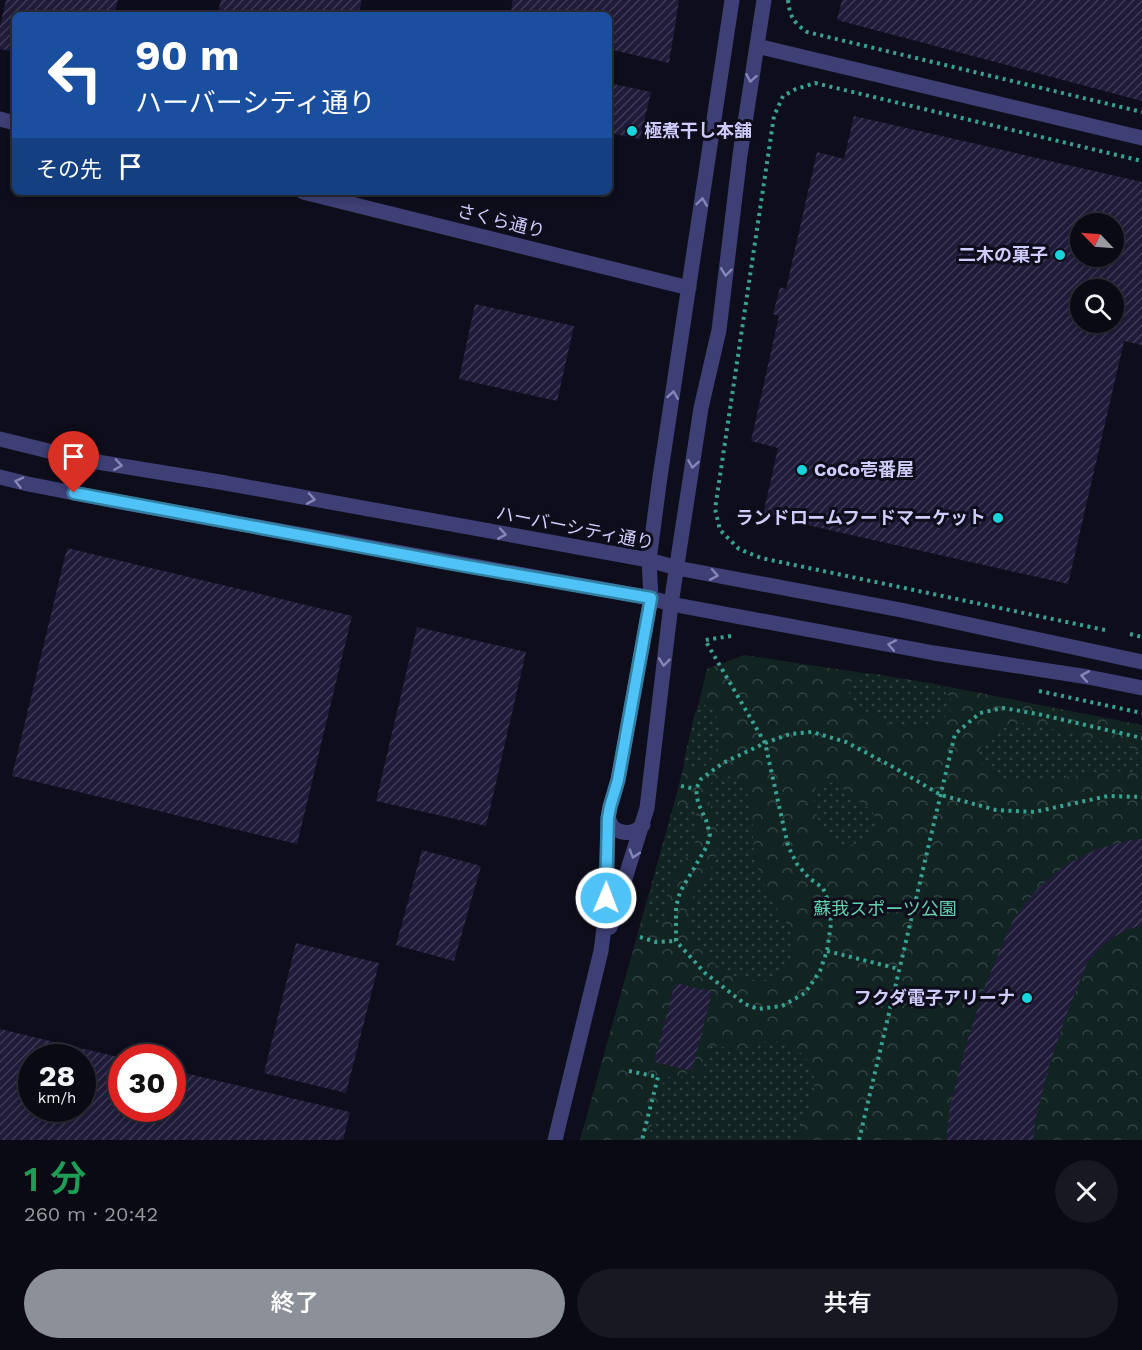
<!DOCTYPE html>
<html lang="ja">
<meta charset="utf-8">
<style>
:root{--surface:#0a0a14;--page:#181822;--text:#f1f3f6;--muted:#999aa0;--line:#2a2b34;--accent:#8c9099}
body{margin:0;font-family:"Work Sans","Noto Sans JP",sans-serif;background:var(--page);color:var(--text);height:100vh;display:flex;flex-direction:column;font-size:22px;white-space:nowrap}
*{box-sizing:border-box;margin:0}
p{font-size:20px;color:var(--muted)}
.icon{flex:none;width:33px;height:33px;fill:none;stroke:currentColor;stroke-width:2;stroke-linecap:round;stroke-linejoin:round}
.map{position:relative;height:1140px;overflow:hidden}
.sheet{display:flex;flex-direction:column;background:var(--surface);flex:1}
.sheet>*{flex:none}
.top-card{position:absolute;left:12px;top:12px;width:600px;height:183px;border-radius:9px;box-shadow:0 3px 9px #0003,0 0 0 2px var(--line);background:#1a4fa0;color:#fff;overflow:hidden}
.needle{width:39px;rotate:295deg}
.fabs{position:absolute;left:1070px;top:213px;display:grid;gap:12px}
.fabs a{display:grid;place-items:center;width:54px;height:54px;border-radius:50%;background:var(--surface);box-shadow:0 3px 9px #0003,0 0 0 2px var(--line);font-size:30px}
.speed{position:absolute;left:18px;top:1044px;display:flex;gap:12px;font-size:30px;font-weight:700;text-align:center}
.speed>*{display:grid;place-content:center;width:78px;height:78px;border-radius:50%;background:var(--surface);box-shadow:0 3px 9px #0003,0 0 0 2px var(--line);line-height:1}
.speed small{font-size:15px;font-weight:400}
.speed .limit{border:9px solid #d22;background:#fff;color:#111}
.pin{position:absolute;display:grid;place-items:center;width:51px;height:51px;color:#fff;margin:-62px -26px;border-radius:50% 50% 50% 0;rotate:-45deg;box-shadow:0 0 6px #0007}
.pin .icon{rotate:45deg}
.me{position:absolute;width:66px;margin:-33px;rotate:1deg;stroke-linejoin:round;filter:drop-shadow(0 0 4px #0008)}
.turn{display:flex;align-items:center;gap:21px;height:126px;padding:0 24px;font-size:27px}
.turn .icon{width:78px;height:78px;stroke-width:2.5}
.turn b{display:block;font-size:42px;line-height:51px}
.then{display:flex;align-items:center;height:57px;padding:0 24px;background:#0003;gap:12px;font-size:22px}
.round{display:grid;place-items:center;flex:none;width:63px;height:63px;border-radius:32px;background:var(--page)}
.overview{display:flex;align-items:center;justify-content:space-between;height:102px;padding:0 24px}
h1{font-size:36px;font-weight:600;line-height:45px;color:#1e9e55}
.primary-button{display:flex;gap:12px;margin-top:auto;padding:12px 24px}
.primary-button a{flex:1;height:69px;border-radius:36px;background:var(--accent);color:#fff;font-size:24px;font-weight:600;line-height:69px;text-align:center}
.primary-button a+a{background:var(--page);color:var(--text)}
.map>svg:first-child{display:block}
.park{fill:url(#park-crowns)}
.garden{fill:url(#garden-dots)}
.building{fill:url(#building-hatch);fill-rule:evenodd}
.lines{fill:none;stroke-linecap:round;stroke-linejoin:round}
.path{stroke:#39a193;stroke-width:4;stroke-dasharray:3 4.5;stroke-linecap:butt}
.minor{stroke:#3d3f75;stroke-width:15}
.oneway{stroke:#8686b8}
.route-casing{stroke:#337fa1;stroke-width:15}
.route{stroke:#4fc3f7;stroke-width:10}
.poi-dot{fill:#17d5da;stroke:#0e0d1b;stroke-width:2}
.labels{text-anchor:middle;stroke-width:6;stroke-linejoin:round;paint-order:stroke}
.poi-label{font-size:18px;font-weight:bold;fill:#ceccfa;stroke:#0e0d1b;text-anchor:end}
.street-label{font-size:18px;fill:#ceccfa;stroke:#0e0d1b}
.park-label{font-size:18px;fill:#61d0ac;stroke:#0e0d1b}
</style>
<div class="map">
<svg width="1142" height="1140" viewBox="0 0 1142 1140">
<defs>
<pattern id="park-crowns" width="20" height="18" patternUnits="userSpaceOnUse" patternTransform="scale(1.5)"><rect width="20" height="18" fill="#112422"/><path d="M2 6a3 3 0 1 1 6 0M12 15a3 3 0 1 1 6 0" fill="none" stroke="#324343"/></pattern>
<pattern id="garden-dots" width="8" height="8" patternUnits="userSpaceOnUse" patternTransform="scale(1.5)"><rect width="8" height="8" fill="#112422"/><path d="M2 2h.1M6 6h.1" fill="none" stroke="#324343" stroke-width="1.8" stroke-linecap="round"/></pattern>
<pattern id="building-hatch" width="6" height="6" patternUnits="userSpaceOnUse" patternTransform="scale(1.5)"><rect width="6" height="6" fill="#1f1b39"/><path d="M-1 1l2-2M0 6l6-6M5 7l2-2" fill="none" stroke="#3e3b57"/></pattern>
</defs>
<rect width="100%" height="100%" fill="#0e0d1b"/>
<path class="park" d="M744,655l180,27 218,43v415h-562l98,-351 29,-120z"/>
<path class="garden" d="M871,673l64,12c43,24 -5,46 -33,42 -17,-2 -33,-14 -47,-23 -8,-7 -9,-20 1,-27 4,-3 10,-3 15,-4z
M705,705l7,2c10,17 11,39 -3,55 -5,5 -9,8 -17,9l-7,-5 -1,-6 11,-47 5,-7z
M1023,723l13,2 106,26v22c-15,-1 -31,-3 -46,-1 -33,4 -68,19 -100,3 -6,-3 -14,-8 -17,-15 -2,-4 0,-9 2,-13 8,-17 25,-21 42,-24z
M727,776c33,8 23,55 28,81 3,14 9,29 16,43 8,14 22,28 23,44 1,8 -2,15 -6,22 -16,26 -54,14 -73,-2 -16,-14 -31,-32 -28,-55 11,-23 33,-45 32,-72l-12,-45c3,-10 9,-15 20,-16z
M826,782l10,2 36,27c8,16 0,27 -15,32 -5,2 -13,5 -18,3 -13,-4 -20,-22 -23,-34 -2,-9 -5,-18 1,-27z
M684,805c13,3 16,18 13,31 -3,14 -22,38 -29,54 -3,9 0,23 -3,29 -7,12 -19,6 -20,-6l26,-96 5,-7z
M767,1041c13,0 24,3 34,12 28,27 5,59 -6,87h-147l17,-64 15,4 3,-7 18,4 9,-32 30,5z"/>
<path class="building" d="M6,0h112l-4,15h-99v37l-15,-3v-23z
M221,0h141l-4,15h-141z
M513,0h166l-10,63 -60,-14v-34h-99z
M842,0h300v101l-305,-81z
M609,83l42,9 -11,47 -31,-6z
M854,116l288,66v163l-18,-4 -56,243 -305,-69 15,-67 -27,-7 28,-125 -6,-2 7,-27 6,2 31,-137 27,7zM1080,224h33v32h-33zM1080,290h33v32h-33z
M475,304l99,22 -17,75 -98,-22z
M67,548l285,68 -55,228 -285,-68z
M417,627l109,25 -40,174 -110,-25z
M1142,839v87l-14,3 -16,9 -13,11 -12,14 -20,50 -18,53 -14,55 -2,19h-87l4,-34 17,-64 19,-59 27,-63 24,-31 27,-23 33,-17 34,-9z
M422,850l59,16 -27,95 -58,-16z
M296,943l83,20 -33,130 -82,-20z
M675,983l37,9 -20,79 -38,-9z
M0,1029l122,29v50h50v-38l178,42 -7,28h-343zM32,1058h50v50h-50z"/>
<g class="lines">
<path class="path" d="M788,0c2,17 5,22 19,32l335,80
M1105,630l-344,-72 -22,-9 -19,-19 -5,-21 59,-393 9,-20 13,-7 19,-6 327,78
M1130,634l12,3
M731,636l-26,4 60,103 23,103 9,18 12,14 14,10 6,15 2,21 -4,27 -7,20 -15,22 -23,13 -24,3 -13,-5 -40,-31 -29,-32v-34l4,-15 27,-46 3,-12 -4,-14 -8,-17 -2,-14 5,-10 22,-16 42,-20 25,-9 22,-2 34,10 49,26 46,27 55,15 38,2 74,-16 34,1
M1039,691l103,22
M681,786l15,3
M640,937l16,5 20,-1
M827,951l72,18
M629,1071l29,6 -16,63
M859,1140l96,-406 25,-21 23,-5 35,6 104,24"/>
<path class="minor" d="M757,46l385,92
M0,119l15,4
M303,192l386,96
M0,439l85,21 135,22 429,78 28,8 224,42 241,52
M0,477l28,7 92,18 531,96 20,6 263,49 154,24 54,11
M608,818l5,10c12,7 20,6 30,-3
M610,927l37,-119 24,-204 30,-196 18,-78 21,-175 24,-155
M555,1140l46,-189 5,-39 2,-94 2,-11 8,-27 33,-182 -2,-38 11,-83 72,-477"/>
</g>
<defs><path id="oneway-chevron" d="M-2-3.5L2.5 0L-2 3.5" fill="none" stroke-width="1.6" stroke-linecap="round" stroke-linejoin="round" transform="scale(1.5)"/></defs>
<g class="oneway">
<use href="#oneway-chevron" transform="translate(751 78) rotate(100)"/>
<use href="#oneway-chevron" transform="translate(702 202) rotate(-82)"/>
<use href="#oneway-chevron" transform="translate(726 272) rotate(97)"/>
<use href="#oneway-chevron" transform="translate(673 395) rotate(-81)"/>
<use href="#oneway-chevron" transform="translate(693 464) rotate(99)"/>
<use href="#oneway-chevron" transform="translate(118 465) rotate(9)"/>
<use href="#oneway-chevron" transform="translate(19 482) rotate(-166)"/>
<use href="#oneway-chevron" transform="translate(311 499) rotate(10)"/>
<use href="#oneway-chevron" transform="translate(502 534) rotate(10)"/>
<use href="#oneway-chevron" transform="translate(714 575) rotate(10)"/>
<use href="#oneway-chevron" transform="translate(892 645) rotate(-169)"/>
<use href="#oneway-chevron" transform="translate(664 662) rotate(97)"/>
<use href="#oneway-chevron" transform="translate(1085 676) rotate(-170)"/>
<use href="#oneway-chevron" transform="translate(634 854) rotate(107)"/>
</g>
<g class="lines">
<defs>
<path id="route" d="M74,493l375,70 202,35 -33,182 -8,27 -2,11 -2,80"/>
</defs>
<use href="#route" class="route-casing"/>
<use href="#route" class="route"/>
</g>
<g class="poi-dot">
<circle cx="632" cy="131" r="6"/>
<circle cx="1060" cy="255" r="6"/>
<circle cx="802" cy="470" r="6"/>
<circle cx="998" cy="518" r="6"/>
<circle cx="1027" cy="998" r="6"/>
</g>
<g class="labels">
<g class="poi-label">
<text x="644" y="137" text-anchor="start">極煮干し本舗</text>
<text x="1048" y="261">二木の菓子</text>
<text x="814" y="476" text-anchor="start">CoCo壱番屋</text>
<text x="986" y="524">ランドロームフードマーケット</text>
<text x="1015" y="1004">フクダ電子アリーナ</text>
</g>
<g class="street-label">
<text transform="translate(501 221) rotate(14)" y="6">さくら通り</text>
<text transform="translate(575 528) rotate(11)" y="6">ハーバーシティ通り</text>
</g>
<g class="park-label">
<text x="885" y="915">蘇我スポーツ公園</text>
</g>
</g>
</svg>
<div class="fabs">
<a><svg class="needle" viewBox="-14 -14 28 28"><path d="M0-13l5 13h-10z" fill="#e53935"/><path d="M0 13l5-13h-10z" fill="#999aa0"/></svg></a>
<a><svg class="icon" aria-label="search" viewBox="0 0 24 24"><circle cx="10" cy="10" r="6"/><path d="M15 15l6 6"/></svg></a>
</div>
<div class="speed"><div>28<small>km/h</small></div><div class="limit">30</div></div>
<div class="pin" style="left:74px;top:493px;background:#d93025"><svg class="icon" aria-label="arrive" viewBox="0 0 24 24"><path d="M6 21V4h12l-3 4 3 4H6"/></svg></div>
<svg class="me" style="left:606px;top:898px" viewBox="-20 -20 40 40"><circle r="17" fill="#4fc3f7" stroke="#fff" stroke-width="3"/><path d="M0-11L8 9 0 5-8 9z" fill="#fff"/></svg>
<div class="top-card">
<div class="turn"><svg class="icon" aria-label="left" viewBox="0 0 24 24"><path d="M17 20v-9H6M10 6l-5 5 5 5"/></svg><div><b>90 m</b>ハーバーシティ通り</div></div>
<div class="then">その先<svg class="icon" aria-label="arrive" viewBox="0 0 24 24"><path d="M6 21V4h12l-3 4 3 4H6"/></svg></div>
</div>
</div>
<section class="sheet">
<div class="overview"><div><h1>1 分</h1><p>260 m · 20:42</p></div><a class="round"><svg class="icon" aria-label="close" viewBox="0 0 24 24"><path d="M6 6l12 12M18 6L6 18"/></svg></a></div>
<div class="primary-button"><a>終了</a><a>共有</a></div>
</section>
